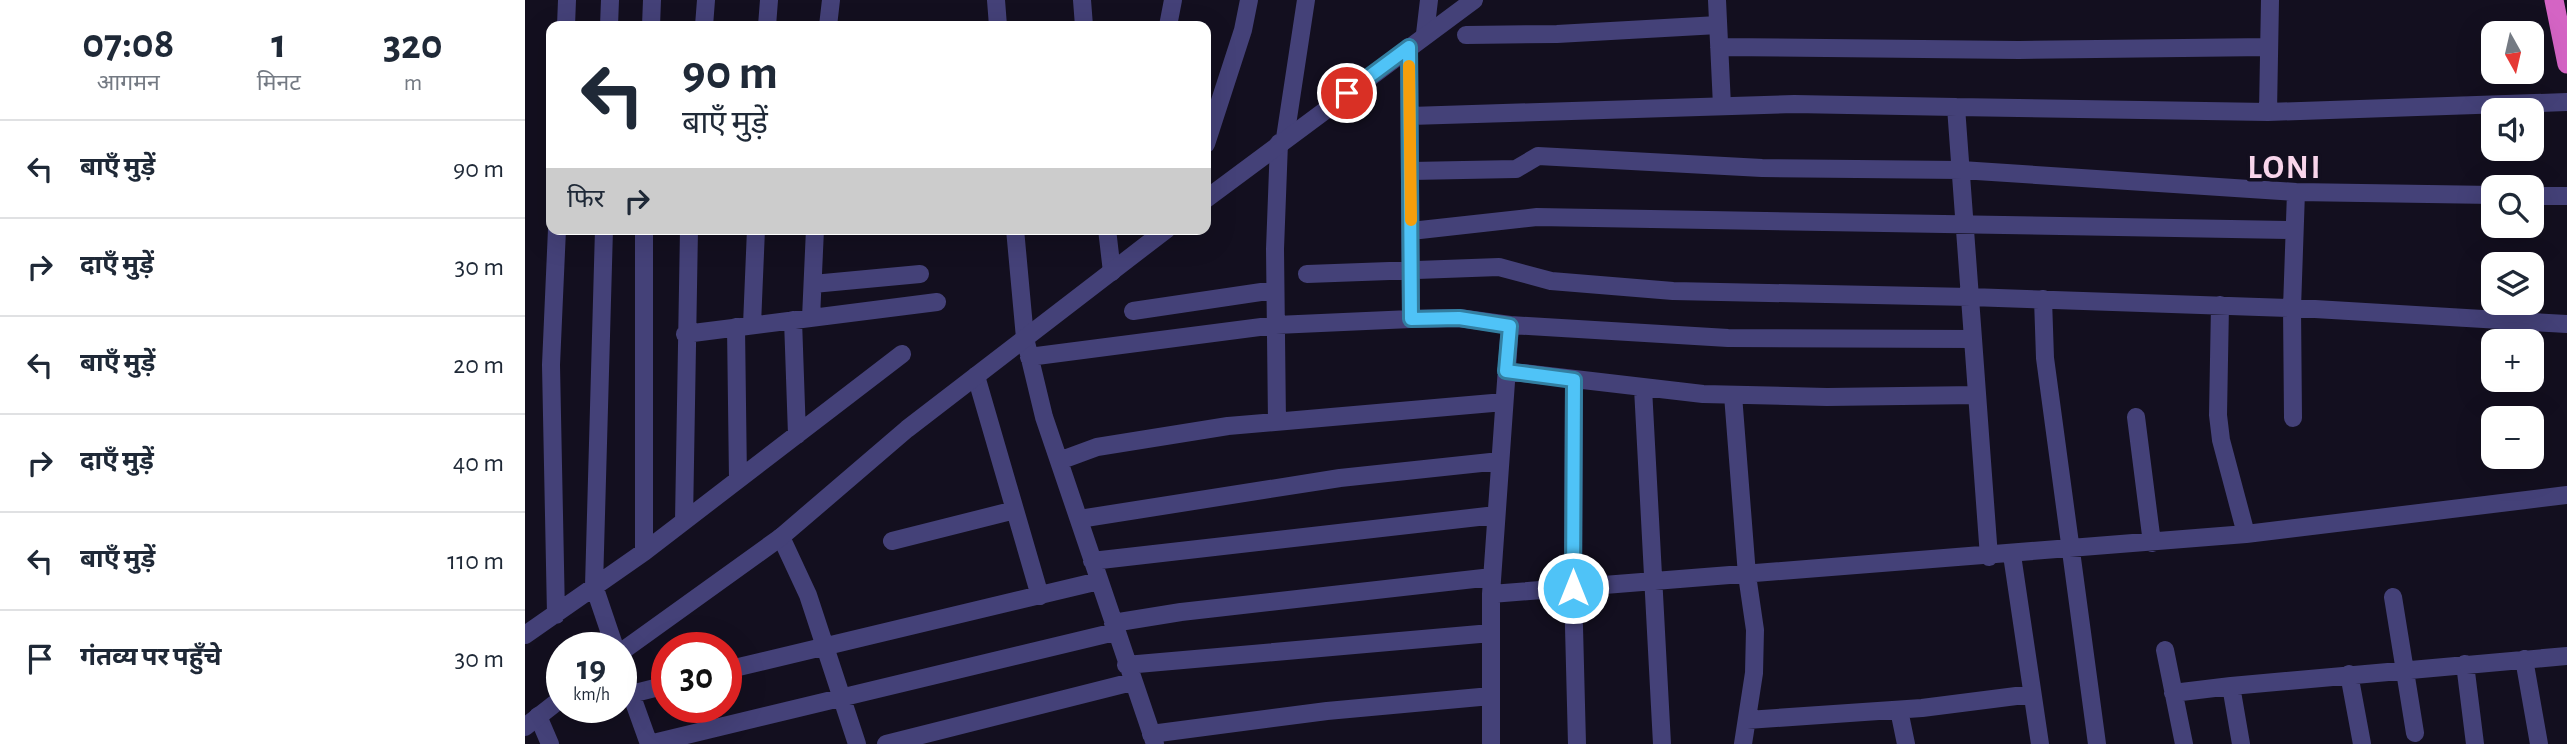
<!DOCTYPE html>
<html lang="hi">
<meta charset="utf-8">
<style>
:root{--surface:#fff;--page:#f2f2f3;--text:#1f2937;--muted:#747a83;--line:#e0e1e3}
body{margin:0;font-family:"Alegreya Sans","Noto Sans Devanagari",sans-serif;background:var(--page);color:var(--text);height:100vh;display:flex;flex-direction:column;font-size:26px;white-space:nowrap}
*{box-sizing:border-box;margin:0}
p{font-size:23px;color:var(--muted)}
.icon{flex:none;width:38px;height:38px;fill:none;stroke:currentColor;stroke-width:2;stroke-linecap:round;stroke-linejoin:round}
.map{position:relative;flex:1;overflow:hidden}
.panel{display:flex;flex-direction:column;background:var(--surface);width:525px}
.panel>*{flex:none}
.top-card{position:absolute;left:21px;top:21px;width:665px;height:214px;border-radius:14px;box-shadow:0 7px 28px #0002;background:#fff;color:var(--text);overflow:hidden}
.needle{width:46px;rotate:172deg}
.controls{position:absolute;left:1956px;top:21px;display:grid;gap:14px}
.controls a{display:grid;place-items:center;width:63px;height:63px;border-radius:14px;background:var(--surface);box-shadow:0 7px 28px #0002;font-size:35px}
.speed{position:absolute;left:21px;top:632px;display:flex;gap:14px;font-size:35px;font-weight:700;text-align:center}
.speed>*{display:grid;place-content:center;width:91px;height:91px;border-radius:50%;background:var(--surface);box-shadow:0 7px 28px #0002;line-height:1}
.speed small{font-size:18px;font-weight:400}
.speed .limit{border:10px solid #d22;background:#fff;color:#111}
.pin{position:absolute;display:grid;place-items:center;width:60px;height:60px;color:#fff;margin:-30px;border:4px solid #fff;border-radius:50%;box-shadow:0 2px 7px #0007}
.me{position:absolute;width:77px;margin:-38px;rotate:0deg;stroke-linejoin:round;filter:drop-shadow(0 0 5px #0008)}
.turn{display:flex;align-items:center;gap:24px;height:147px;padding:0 21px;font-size:32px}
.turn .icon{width:91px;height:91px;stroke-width:2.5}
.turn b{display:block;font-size:49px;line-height:60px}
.then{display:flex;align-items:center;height:66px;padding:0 21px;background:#0003;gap:14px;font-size:26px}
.eta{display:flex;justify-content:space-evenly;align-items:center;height:119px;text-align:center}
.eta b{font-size:42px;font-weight:700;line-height:49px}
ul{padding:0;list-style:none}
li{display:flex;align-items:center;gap:21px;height:98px;padding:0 21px;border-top:2px solid var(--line)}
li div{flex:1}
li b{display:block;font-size:26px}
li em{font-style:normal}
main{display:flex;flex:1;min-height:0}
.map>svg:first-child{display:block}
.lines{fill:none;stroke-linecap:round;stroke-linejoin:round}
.minor{stroke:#444178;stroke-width:18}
.tertiary{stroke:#444178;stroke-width:18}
.trunk{stroke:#d464c4;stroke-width:19}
.route-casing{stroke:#337fa1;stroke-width:18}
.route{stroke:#4fc3f7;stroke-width:12}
.slow{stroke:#f59e0b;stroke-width:12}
.labels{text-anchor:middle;stroke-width:7;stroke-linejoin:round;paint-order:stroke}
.district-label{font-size:33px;font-weight:bold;letter-spacing:2px;fill:#f9d5eb;stroke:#130f1f}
</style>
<main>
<section class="panel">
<div class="eta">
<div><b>07:08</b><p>आगमन</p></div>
<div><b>1</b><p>मिनट</p></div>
<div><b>320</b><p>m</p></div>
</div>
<ul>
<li><svg class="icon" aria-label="left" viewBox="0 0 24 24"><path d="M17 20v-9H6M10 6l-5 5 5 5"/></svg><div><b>बाएँ मुड़ें</b></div><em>90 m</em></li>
<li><svg class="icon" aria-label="right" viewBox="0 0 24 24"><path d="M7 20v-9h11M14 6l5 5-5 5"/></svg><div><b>दाएँ मुड़ें</b></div><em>30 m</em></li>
<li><svg class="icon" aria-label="left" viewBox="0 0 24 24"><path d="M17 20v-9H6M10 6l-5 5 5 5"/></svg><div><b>बाएँ मुड़ें</b></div><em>20 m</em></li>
<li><svg class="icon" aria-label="right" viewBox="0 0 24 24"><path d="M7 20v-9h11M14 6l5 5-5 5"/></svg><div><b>दाएँ मुड़ें</b></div><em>40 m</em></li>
<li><svg class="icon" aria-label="left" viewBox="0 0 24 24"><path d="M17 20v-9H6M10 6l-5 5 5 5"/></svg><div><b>बाएँ मुड़ें</b></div><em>110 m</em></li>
<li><svg class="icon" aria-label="arrive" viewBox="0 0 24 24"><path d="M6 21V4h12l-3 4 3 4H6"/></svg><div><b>गंतव्य पर पहुँचे</b></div><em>30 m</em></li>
</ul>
</section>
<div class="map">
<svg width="2042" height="744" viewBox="0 0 2042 744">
<rect width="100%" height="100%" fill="#130f1f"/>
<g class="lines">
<path class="minor" d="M471,0l2,26
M557,0l2,26
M1192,0l5,106
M41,26l1,-26
M84,26l1,-26
M126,26l1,-26
M179,26l2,-26
M242,26l2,-26
M303,26l3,-26
M643,26l5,-26
M900,34l4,-34
M941,35l91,-1 161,-9
M884,47l2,272 48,-1 51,7 -19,269
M1194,47l300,3 250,-3
M1431,107l312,5 299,-10
M1743,112l2,-112
M885,116l384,-12 162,3 33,450
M760,138l21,-138
M681,144l37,-114 6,-30
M886,171l105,-2 22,-13 224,12 199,2 335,22 198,3
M2007,196h35
M79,229l-10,357 21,62
M490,229l10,109 19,79 111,327
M582,229l5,43
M886,231l126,-14 757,13
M782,274l192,-7 52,14 122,10 297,6 345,12 252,15
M288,284l107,-10
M1518,299l2,59 52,386
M1695,305l-2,110 3,25 25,94
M608,311l142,-21
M286,318l4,-89
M268,320l4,115
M227,325l4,-96
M985,325l218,13 245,1
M211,327l2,153
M160,334l252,-32
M504,357l247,-32 135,-6
M981,371l197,23 124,3 150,-2
M451,376l64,220
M1049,380l-1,208 4,156
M1118,388l19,356
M1208,395l14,180 8,55 -1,43 -11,71
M1611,417l16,126
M1768,418l-1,-110 4,-116
M752,422l-2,-173 4,-106
M534,461l38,-14 131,-21 276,-24
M554,519l261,-41 160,-17
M159,521l5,-292
M256,537l27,58 49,149
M367,541l123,-31
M119,552v-323
M1487,555l28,189
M567,561l404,-46
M1868,597l22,136
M31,615l-5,-250 6,-136
M588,623l68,-11 311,-35
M0,635l119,-83 258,-198
M1640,650l19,94
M1999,659l15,85
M1940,664l10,80
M601,665l365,-32
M96,666l28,78
M201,670l373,-89
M1824,674l13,70
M1706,686l336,-30
M1648,693l58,-7 10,58
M106,694l36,-9
M1374,710l7,34
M13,716l12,28
M1222,720l175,-12 110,-14
M626,734l176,-23 164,-15
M124,744l466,-112
M361,744l246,-62
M966,744v-150l755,-60 321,-39"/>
<path class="tertiary" d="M681,199l268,-199
M96,652l160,-115 126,-108 260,-200
M0,727l37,-29"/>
<path class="trunk" d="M2029,0l13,64"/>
</g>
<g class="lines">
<defs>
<path id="route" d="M822,93l62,-46 2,272 48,-1 51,8 -4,45 68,9 -1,208"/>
</defs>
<use href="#route" class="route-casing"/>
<use href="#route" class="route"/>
<path class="slow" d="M884,66l2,154"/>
</g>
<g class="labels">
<g class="district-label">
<text x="1760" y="178">LONI</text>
</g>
</g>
</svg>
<div class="controls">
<a><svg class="needle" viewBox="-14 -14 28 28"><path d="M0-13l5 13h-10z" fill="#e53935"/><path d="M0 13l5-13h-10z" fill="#747a83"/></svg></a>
<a><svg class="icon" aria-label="sound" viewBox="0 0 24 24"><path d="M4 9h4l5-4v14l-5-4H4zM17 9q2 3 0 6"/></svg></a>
<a><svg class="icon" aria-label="search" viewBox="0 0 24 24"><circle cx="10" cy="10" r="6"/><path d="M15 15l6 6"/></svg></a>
<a><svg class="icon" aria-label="layers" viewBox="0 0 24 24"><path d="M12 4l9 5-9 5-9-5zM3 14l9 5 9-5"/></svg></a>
<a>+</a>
<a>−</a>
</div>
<div class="speed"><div>19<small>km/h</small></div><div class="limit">30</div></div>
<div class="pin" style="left:822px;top:93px;background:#d93025"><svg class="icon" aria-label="arrive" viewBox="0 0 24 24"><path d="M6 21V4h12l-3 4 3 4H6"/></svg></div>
<svg class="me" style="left:1048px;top:588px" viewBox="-20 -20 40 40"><circle r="17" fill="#4fc3f7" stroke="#fff" stroke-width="3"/><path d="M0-11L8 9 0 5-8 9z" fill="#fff"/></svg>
<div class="top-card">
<div class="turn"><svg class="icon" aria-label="left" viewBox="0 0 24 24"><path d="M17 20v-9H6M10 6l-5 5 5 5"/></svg><div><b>90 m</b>बाएँ मुड़ें</div></div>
<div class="then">फिर<svg class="icon" aria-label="right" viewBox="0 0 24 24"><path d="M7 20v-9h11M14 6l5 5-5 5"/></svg></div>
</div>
</div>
</main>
